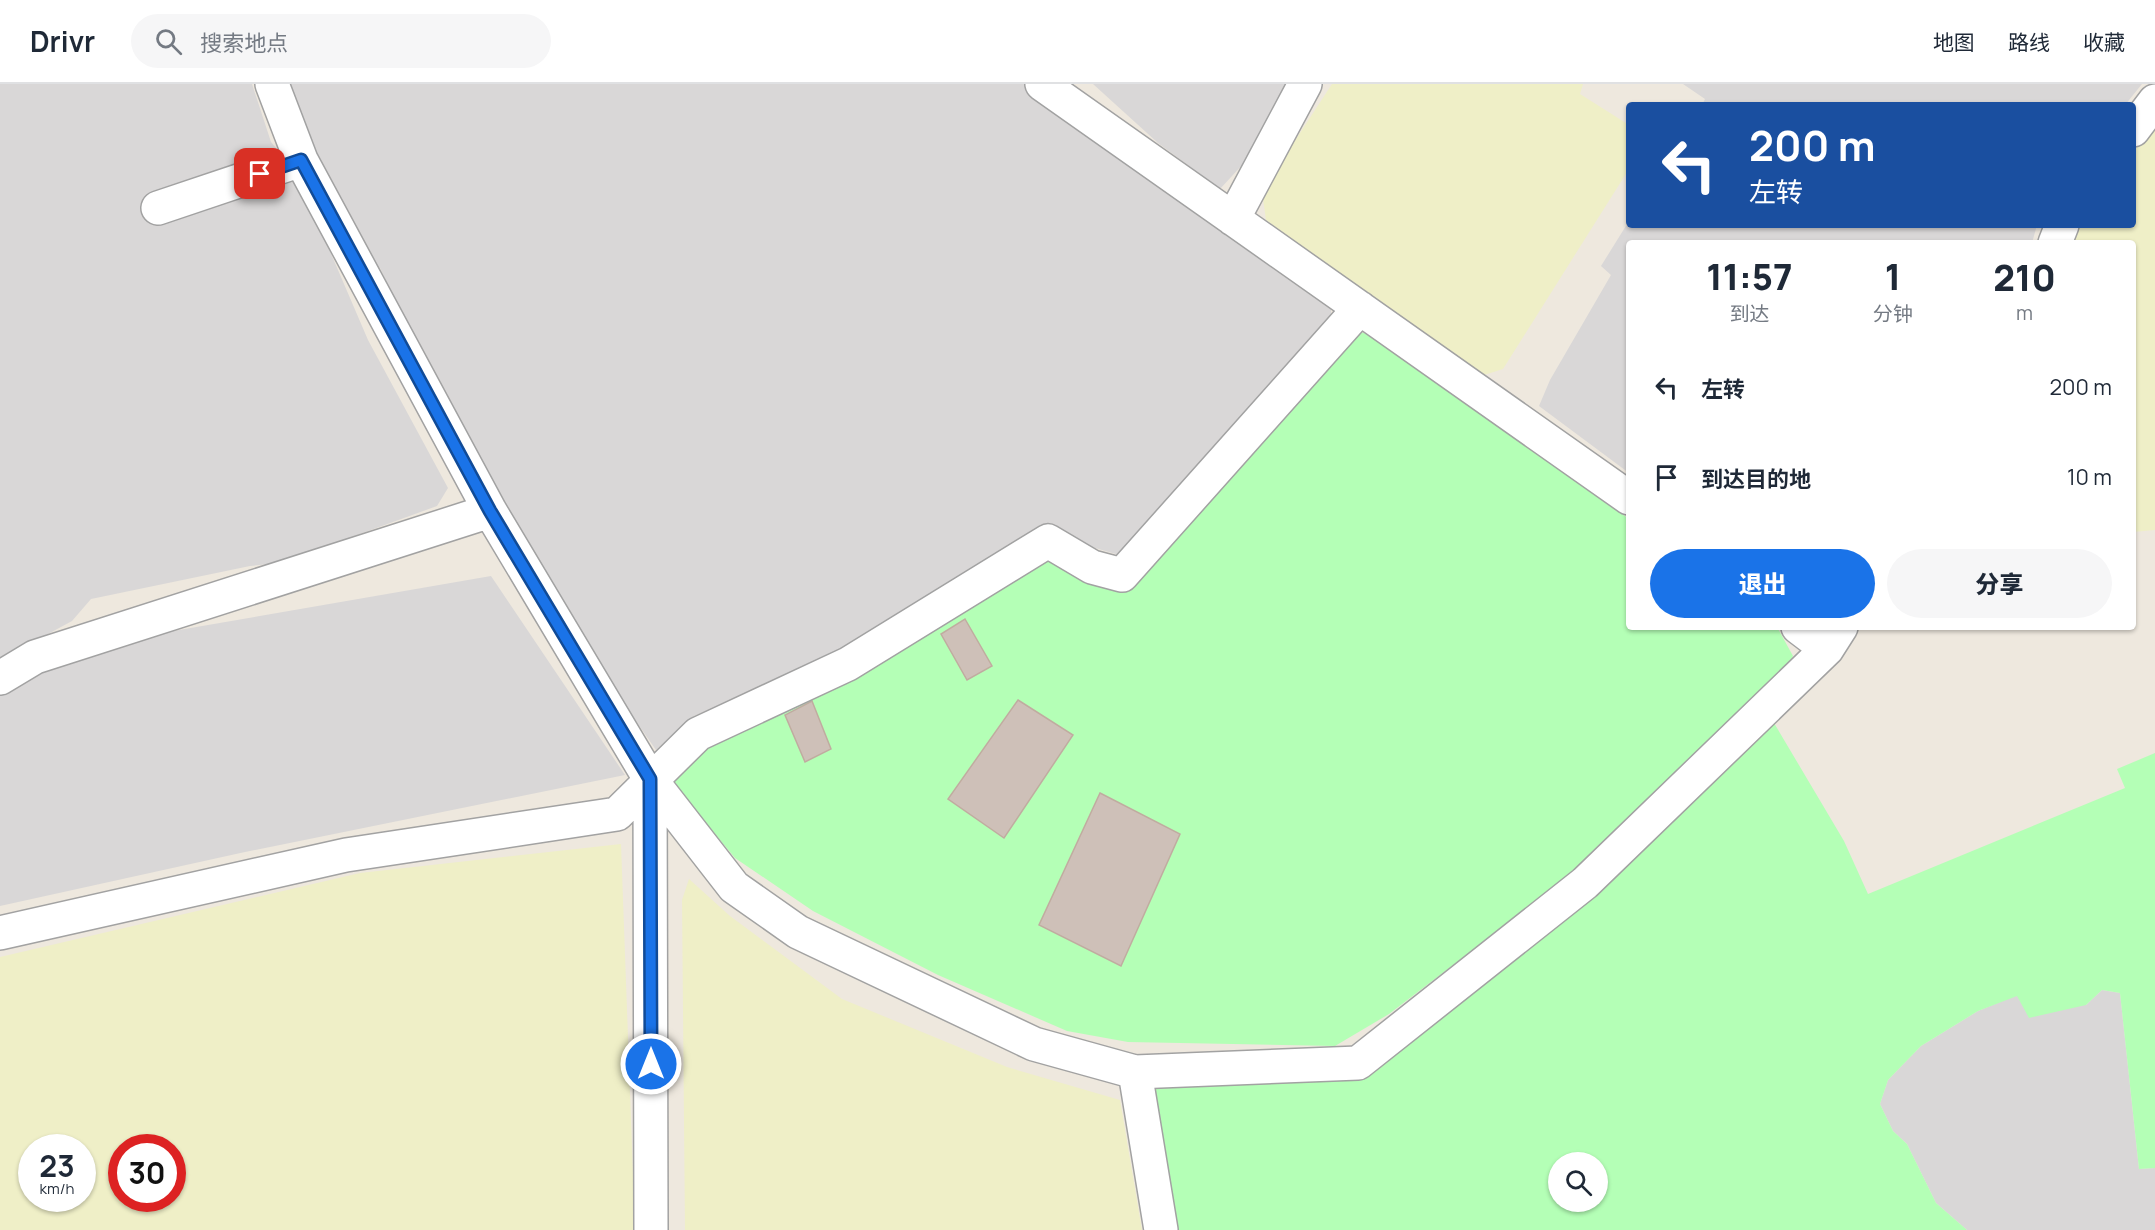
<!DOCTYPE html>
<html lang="zh">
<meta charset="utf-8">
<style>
:root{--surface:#fff;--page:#f6f6f7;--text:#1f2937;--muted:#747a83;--line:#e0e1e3;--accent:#1a73e8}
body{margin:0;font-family:Manrope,"Noto Sans SC",sans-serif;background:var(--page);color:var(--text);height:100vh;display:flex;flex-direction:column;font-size:22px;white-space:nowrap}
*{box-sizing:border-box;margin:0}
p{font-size:20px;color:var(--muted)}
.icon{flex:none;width:33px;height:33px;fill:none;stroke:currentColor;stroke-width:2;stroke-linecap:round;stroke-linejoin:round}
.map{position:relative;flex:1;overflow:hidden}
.panel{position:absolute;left:1626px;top:156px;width:510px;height:390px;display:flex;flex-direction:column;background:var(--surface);border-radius:6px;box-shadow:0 2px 4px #0004}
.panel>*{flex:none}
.banner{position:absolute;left:1626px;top:18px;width:510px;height:126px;border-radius:6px;box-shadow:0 2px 4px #0004;background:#1a4fa0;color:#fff;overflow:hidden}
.controls{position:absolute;left:1548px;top:1068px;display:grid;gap:12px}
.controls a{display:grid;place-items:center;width:60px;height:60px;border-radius:50%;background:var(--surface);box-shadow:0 2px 4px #0004;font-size:30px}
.speed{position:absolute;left:18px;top:1050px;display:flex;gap:12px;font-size:30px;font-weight:700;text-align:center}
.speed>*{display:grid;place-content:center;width:78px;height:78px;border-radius:50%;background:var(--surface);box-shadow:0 2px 4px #0004;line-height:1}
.speed small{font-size:15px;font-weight:400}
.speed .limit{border:9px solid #d22;background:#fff;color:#111}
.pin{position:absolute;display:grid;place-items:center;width:51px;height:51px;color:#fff;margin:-26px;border-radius:12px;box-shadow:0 3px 9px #0006}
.me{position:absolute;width:66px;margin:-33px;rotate:0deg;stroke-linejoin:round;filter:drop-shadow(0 0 4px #0008)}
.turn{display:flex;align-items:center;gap:21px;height:126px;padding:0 24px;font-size:27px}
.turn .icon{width:78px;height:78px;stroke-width:2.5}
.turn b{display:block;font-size:42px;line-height:51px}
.eta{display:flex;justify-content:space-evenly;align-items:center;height:102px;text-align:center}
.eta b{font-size:36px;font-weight:800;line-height:42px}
.action{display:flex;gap:12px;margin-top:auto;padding:12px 24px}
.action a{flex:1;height:69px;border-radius:36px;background:var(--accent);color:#fff;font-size:24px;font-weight:800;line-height:69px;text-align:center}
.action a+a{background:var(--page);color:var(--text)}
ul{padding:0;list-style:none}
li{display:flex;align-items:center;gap:18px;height:90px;padding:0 24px}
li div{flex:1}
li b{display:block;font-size:22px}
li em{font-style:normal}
header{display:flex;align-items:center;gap:36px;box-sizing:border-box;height:84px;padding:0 30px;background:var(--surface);border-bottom:2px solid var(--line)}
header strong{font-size:28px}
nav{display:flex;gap:33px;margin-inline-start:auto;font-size:21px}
.search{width:420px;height:54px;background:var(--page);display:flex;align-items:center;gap:15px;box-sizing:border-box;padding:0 21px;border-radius:33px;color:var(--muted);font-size:22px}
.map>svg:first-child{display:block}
.residential{fill:#d9d7d7}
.farmland{fill:#efefc7;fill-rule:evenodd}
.park{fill:#b4ffb6;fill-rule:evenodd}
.building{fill:#cec0b8;stroke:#c0aca0;stroke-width:1.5}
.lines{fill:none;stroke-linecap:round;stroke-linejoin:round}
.minor-casing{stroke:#a2a2a2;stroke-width:36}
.minor{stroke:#fff;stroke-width:33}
.route-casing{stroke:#114b97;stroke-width:15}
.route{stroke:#1a73e8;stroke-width:10}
</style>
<header>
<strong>Drivr</strong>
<div class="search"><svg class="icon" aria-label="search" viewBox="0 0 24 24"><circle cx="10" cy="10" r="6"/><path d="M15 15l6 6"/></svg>搜索地点</div>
<nav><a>地图</a><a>路线</a><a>收藏</a></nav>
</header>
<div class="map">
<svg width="2155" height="1146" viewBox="0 0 2155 1146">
<rect width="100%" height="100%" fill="#eee8de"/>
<path class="residential" d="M0,0h252l19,58 25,30 72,168 80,148 -11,18 -157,57 -30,3 -159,33 -19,22 -72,39z
M280,0h757l294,213v23l-212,235 -71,-21 -196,116 -158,66 -38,34 -121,-174 -47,-79 -108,-229 -15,-4z
M1093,0h204l-41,66 -36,39 -62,-46z
M1683,0h459l-17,21h-423l3,-6z
M1629,137v4h408l-5,18h-403v230l-90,-67 11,-26 61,-105 -10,-9z
M491,492l134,199 -380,77 -245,54v-211l36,-23 108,-36z
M2102,906l18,3 19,176 16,-1v62h-188l-31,-27 -29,-59 -14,-13 -13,-27 8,-24 33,-34 57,-35 39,-16 69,10z"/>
<path class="farmland" d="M1332,0h251l-3,10 49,31v44l-126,200 -22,7 -215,-156 -4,-29z
M2155,39v407l-22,2v-289h-66l13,-18h53v-72z
M621,760l14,386h-635v-273l360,-84zM32,1064h50v50h-50zM122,1064h50v50h-50z
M689,795l41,37 112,83 165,68 113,33 22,130h-457l-3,-330z"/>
<path class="park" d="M1360,248l20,6 249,181v108h148l16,29 -10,16 -220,209 -174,133 -54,32 -207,-4 -61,-11 -129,-56 -125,-64 -78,-53 -70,-84 383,-230 76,35z
M1774,639l70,118 24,53 257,-106 -8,-19 38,-16v415l-16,1 -19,-176 -18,-3 -16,15 -57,13 -12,-22 -39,15 -57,35 -33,34 -8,24 13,27 14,13 29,59 31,27h-794l-22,-148 211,-14 396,-337zM1558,1078h40v40h-40z"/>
<path class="building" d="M965,535l27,47 -25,14 -26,-46z
M1018,616l55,35 -69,103 -56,-39z
M812,617l19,48 -26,13 -20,-47z
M1100,709l80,41 -59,132 -82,-41z"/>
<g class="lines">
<defs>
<path id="minor" d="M272,0l29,76 189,351 160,268 84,108 64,45 236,112 101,28 223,-9 227,-180 242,-234 14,-22
M1042,0l587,414
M2133,46l22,-29
M158,124l143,-48
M1233,135l72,-135
M2055,159l7,-18
M1798,543l29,22
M0,594l35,-21 455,-146
M650,695l1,451
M0,849l346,-78 271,-41 81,-80 150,-70 200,-123 44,26 30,8 238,-267
M1135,988l26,158"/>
</defs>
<use href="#minor" class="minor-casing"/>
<use href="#minor" class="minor"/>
</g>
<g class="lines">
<defs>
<path id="route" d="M260,90l41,-14 189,351 160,268 1,285"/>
</defs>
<use href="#route" class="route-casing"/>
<use href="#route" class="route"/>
</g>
</svg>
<div class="controls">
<a><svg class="icon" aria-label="search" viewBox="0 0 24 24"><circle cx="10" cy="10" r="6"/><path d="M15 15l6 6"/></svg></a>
</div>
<div class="speed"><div>23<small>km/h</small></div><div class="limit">30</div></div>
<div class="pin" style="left:260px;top:90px;background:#d93025"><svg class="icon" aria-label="arrive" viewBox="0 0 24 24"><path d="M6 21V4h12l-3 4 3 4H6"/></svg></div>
<svg class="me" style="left:651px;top:980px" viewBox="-20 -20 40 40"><circle r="17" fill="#1a73e8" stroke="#fff" stroke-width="3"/><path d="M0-11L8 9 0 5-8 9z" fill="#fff"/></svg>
<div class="banner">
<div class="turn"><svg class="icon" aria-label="left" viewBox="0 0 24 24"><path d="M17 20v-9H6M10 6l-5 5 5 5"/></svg><div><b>200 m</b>左转</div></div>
</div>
<section class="panel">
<div class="eta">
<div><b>11:57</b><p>到达</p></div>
<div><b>1</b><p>分钟</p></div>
<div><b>210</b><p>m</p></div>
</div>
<ul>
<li><svg class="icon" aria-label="left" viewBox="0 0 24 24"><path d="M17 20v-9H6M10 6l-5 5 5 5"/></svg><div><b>左转</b></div><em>200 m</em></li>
<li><svg class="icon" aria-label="arrive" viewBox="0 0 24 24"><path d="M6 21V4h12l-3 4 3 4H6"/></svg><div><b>到达目的地</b></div><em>10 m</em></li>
</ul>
<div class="action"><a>退出</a><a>分享</a></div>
</section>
</div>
